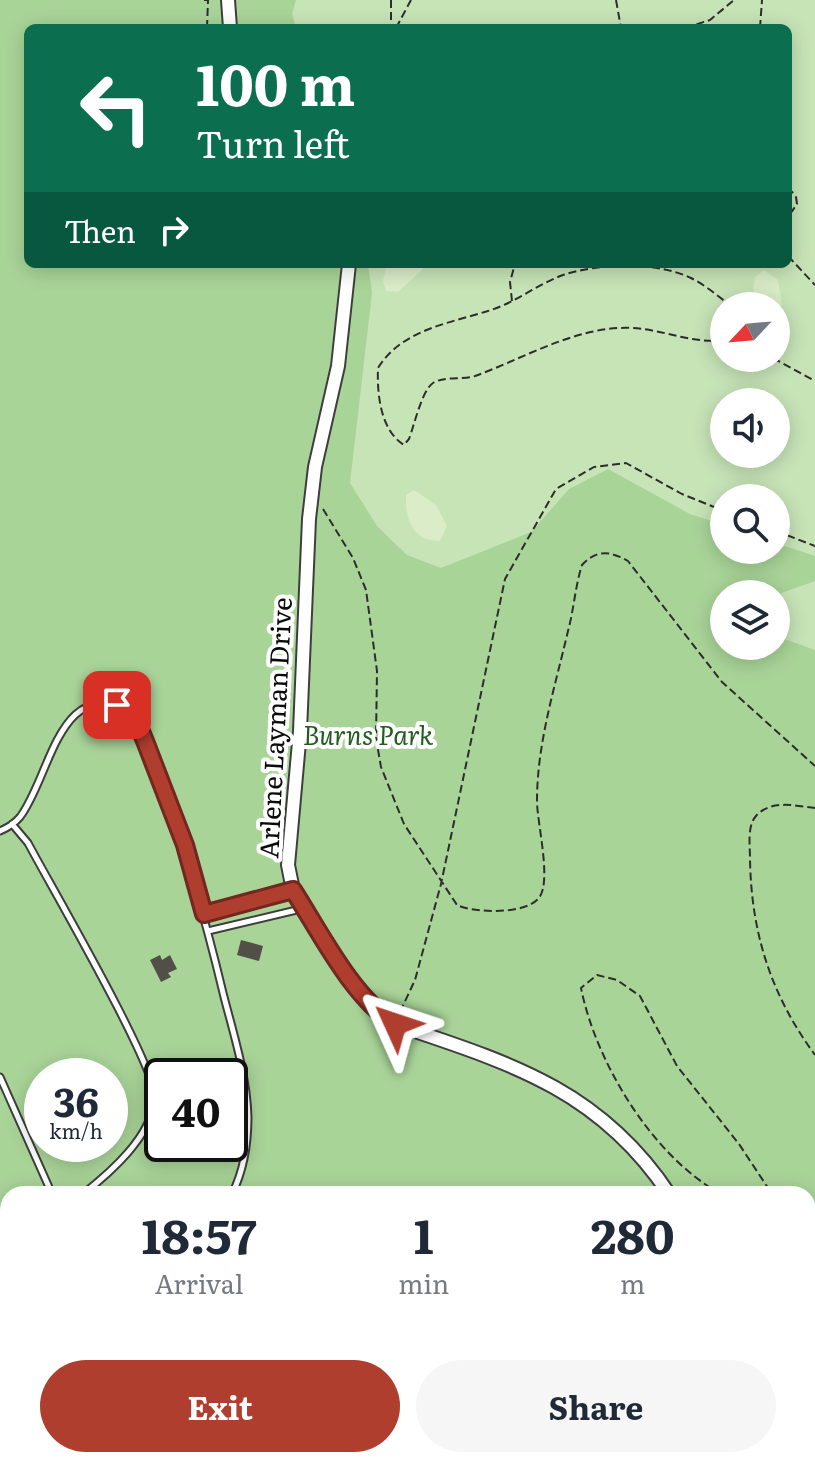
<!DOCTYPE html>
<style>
:root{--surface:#fff;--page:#f6f6f7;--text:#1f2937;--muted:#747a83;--accent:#af3e2e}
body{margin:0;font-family:Literata,serif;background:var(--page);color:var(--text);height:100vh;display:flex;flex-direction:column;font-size:30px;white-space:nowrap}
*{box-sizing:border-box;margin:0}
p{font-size:26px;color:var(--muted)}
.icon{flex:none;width:44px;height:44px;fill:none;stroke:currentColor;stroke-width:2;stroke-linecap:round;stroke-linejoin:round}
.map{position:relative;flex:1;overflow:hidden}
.details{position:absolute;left:0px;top:1186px;width:816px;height:282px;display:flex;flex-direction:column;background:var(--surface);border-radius:24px 24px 0 0;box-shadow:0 4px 20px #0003}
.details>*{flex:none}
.banner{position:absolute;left:24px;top:24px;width:768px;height:244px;border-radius:12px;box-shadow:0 4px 20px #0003;background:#0b6e4f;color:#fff;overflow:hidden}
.needle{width:52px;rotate:244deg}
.buttons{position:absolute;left:710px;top:292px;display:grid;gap:16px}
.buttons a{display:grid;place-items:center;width:80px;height:80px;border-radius:50%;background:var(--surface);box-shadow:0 4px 20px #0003;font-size:40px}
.speed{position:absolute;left:24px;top:1058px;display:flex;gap:16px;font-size:40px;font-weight:700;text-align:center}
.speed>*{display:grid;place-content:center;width:104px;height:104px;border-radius:50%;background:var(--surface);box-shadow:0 4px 20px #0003;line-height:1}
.speed small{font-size:20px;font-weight:400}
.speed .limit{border:4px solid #111;border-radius:12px;background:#fff;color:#111}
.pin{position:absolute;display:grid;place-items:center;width:68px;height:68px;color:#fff;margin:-34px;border-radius:16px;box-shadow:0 4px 12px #0006}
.me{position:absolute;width:88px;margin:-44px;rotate:312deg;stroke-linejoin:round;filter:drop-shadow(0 0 6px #0008)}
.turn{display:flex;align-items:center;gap:28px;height:168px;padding:0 40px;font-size:36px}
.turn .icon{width:104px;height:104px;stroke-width:2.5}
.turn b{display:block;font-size:56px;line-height:68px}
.then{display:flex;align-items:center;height:76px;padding:0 40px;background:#0003;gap:16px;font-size:30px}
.eta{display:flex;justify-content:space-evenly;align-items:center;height:136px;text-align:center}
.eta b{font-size:48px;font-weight:700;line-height:56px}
.cta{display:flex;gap:16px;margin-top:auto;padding:16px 40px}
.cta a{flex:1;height:92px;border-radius:48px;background:var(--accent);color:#fff;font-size:32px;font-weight:700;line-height:92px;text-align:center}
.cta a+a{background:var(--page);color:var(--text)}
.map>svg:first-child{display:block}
.green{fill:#c7e4b7;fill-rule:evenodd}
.forest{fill:#a9d498;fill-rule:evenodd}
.pitch{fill:#daecc8}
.building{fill:#524e48}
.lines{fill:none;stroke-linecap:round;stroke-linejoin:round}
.service-casing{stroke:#3e3e3e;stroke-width:9}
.tertiary-casing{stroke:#3e3e3e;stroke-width:16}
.path{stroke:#2d2d2d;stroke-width:2;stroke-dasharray:8 4;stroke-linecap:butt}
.service{stroke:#fff;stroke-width:5}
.tertiary{stroke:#fff;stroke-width:12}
.route-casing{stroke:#72281e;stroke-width:20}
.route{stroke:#af3e2e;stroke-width:14}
.labels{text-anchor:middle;stroke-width:8;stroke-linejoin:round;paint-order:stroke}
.street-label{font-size:26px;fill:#0b0b0b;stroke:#fff}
.park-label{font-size:26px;font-style:italic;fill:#245c21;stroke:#fff}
</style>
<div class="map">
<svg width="815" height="1467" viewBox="0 0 815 1467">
<rect width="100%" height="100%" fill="#fdfdea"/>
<path class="green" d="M0,0h815v1467h-815zM28,28h760v236h-760zM724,306h52v52h-52zM724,402h52v52h-52zM724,498h52v52h-52zM724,594h52v52h-52zM42,1076h68v68h-68zM162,1076h68v68h-68zM8,1194h800v266h-800z"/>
<path class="forest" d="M0,0h296l-4,14 4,14h-268v236h340l4,29 -22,190 27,43 30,29 34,13 90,-36 38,-43 39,-20 82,45 34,11v25h52v-7l39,13v25l-39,14 -52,-1v52h52v-10l39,14v817h-108l1,-7h100v-266h-800v266h481l-3,7h-486zM42,1076h68v68h-68zM162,1076h68v68h-68z"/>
<path class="pitch" d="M387,264h35l1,5 -25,23 -12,-1 -3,-10z
M764,270l14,10 4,25 -6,5v-4h-14l-9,-16 2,-13z
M414,490l22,15 11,21 -7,15c-27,0 -35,-21 -34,-46z"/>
<path class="building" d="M241,940l22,6 -4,15 -22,-6z
M160,955l2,5 8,-5 7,14 -9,4 3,4 -10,5 -11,-22z"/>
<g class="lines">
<defs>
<path id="service" d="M12,824l16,19c21,40 130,226 127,256 -4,38 -44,73 -72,95
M0,831c7,-3 15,-8 20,-14 31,-40 40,-150 115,-100 39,92 66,183 89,280 10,38 23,80 24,120 0,27 -4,53 -16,77
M204,914l88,-24
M208,931l97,-23
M0,1077l52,117
M502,1467l10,-4 20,4
M538,1467l9,-7
M690,1467l2,-7"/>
<path id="tertiary" d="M228,0l2,28
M349,264l-11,102 -23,101 -6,52 -9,212 -12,134 5,25 60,93 31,33 13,9c113,38 203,65 272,169
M707,1467l1,-7"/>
</defs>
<use href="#service" class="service-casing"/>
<use href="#tertiary" class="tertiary-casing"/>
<path class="path" d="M204,0h4l-1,28
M391,0v28
M616,0l5,28
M396,28l15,-28
M685,28l25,-8 24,-20
M760,28l2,-28
M788,187l8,10 1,7 -9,13
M788,256l27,29
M512,301l-2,-19 5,-18
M724,340c-32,4 -59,-10 -91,-12 -55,-3 -108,30 -158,48 -13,4 -31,0 -42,7 -11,7 -19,43 -24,56l-5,6c-24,-15 -27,-52 -26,-77 24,-39 73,-45 113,-58 25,-8 47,-26 72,-35 37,-12 92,-14 128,3 14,7 27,18 40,28
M773,358l42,23
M323,509l30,49 13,32 11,81 -1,67 5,29 23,57 53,81c17,8 68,10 82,-7 13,-17 -2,-75 -2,-97 0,-58 18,-114 31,-170 6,-22 7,-44 14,-66 15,-16 28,-14 46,-4l94,121 93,84
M776,531l39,15
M815,808c-19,-2 -44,-9 -59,8 -9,10 -6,29 -6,42 1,75 21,137 65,197
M400,1012l15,-32 26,-96 64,-305 51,-90 38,-22 32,-4 56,31 42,17
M721,1194c-68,-37 -125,-131 -140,-206l16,-13 20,5 23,16 37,70 62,78 33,50
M808,1249l7,11
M178,1460l18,7
M36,1467l6,-7
M355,1467l13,-7"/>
<use href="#service" class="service"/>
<use href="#tertiary" class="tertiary"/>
</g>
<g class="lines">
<defs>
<path id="route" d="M117,705l18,12 10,24 40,104 19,69 89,-24c27,42 59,107 102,134"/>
</defs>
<use href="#route" class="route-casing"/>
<use href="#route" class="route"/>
</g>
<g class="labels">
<g class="street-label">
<text transform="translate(276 728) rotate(-87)" y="9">Arlene Layman Drive</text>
</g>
<g class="park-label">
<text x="368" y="745">Burns Park</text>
</g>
</g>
</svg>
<div class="buttons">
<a><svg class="needle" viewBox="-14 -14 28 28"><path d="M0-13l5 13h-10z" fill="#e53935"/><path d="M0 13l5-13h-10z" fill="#747a83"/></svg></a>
<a><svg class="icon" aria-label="sound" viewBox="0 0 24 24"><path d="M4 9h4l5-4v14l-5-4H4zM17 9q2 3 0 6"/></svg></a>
<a><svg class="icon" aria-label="search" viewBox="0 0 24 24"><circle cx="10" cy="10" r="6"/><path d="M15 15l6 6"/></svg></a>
<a><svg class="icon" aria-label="layers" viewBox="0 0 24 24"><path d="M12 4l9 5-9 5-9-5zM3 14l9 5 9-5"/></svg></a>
</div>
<div class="speed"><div>36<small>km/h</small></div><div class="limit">40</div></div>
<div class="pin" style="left:117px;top:705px;background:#d93025"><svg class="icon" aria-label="arrive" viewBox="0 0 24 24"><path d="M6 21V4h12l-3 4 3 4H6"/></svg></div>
<svg class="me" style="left:395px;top:1024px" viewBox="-20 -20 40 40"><path d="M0-17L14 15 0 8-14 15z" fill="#af3e2e" stroke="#fff" stroke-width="4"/></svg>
<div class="banner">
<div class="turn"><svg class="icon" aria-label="left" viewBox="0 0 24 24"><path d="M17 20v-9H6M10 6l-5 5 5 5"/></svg><div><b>100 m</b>Turn left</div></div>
<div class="then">Then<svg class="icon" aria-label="right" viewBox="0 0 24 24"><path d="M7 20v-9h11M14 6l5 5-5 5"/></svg></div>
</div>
<section class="details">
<div class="eta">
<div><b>18:57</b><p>Arrival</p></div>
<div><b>1</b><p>min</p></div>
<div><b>280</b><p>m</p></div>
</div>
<div class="cta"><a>Exit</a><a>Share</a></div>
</section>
</div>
